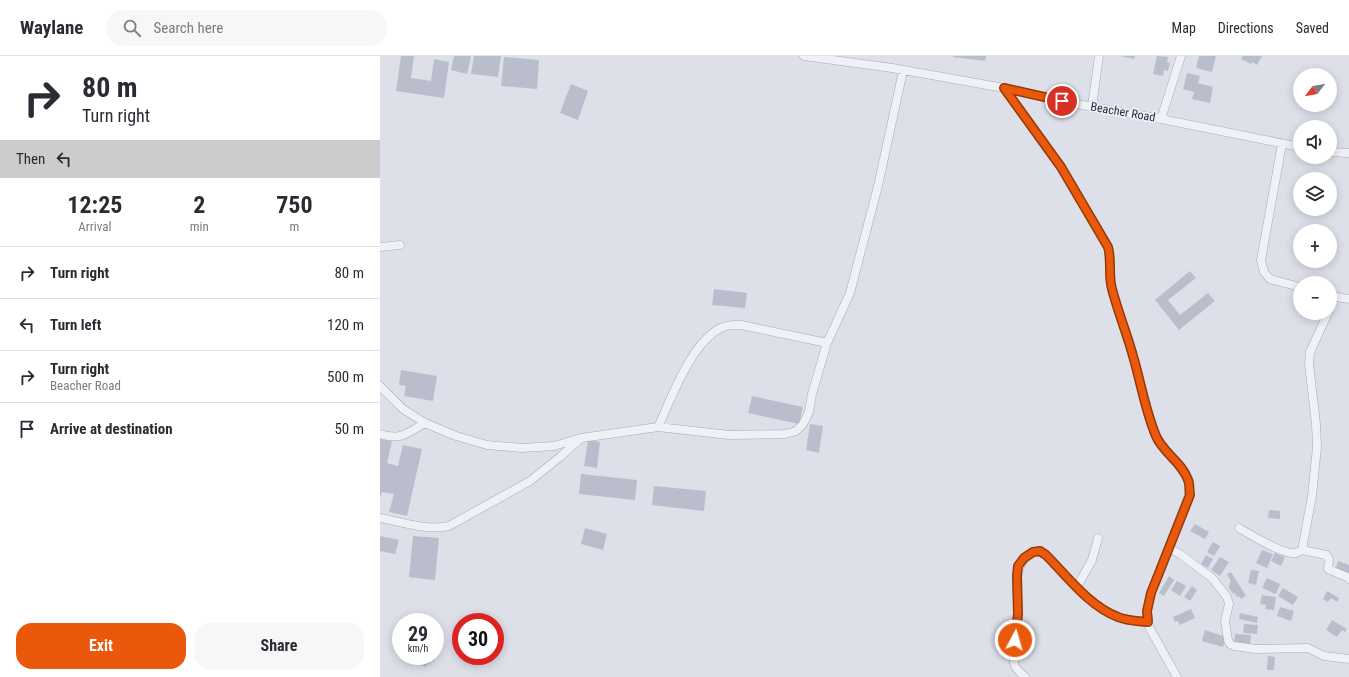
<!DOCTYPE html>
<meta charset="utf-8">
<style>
:root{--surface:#fff;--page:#f7f7f7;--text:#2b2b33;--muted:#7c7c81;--line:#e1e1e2;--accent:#ea580c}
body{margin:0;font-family:"Roboto Condensed",sans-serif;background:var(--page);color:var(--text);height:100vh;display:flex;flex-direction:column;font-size:15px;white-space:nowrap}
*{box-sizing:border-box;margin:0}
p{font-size:13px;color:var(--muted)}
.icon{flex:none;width:22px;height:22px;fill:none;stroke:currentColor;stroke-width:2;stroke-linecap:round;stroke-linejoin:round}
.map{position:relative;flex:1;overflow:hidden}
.panel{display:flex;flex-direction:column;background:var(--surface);width:380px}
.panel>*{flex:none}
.banner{background:#fff;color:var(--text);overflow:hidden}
.needle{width:26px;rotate:239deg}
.fabs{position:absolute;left:913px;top:12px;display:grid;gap:8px}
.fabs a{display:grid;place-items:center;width:44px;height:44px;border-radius:50%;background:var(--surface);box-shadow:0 2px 10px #0003;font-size:20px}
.speed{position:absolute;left:12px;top:557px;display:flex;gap:8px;font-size:20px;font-weight:700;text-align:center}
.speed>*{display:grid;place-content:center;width:52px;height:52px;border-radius:50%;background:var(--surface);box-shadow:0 2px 10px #0003;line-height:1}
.speed small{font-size:10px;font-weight:400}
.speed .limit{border:6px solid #d22;background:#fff;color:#111}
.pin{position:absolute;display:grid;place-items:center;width:34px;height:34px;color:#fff;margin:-17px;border:2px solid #fff;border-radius:50%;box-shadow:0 1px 4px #0007}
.me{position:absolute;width:44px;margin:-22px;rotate:6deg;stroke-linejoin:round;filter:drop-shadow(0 0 3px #0008)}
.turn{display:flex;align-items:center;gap:14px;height:84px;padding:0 16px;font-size:18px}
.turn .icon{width:52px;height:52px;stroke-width:2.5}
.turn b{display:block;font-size:28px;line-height:34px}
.then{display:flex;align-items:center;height:38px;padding:0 16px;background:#0003;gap:8px;font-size:15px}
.eta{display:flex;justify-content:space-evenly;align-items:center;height:68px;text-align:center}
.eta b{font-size:24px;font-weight:700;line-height:28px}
.action{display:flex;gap:8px;margin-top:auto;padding:8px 16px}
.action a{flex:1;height:46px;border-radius:16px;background:var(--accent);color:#fff;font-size:16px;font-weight:700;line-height:46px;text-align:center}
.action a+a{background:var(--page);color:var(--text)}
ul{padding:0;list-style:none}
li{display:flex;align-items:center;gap:12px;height:52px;padding:0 16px;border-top:1px solid var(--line)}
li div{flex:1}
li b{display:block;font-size:15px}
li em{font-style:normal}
header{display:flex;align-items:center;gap:24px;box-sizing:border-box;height:56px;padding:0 20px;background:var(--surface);border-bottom:1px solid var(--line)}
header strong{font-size:19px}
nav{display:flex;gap:22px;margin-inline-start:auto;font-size:14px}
.search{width:280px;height:36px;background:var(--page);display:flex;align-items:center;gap:10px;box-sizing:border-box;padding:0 14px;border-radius:16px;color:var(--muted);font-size:15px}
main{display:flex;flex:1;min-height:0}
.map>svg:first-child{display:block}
.building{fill:#babecc}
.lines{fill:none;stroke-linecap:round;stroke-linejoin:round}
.minor-casing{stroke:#a6aab7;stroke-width:9}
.minor{stroke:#f0f1f6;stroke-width:8}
.route-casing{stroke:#983908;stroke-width:10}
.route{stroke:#ea580c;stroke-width:7}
.labels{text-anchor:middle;stroke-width:3.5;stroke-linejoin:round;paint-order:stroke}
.street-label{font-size:12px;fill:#252b41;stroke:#edeff6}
</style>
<header>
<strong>Waylane</strong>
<div class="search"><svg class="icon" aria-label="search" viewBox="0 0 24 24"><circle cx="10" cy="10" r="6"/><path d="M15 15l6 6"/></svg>Search here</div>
<nav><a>Map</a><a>Directions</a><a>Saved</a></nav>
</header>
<main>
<section class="panel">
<div class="banner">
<div class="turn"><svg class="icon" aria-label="right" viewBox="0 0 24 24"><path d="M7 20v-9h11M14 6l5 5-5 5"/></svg><div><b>80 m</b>Turn right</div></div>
<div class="then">Then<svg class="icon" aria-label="left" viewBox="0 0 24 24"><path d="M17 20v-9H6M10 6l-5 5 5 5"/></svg></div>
</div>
<div class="eta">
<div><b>12:25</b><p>Arrival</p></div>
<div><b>2</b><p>min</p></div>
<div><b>750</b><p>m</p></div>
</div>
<ul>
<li><svg class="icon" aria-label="right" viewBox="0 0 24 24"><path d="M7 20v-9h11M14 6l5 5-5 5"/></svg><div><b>Turn right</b></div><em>80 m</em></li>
<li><svg class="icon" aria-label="left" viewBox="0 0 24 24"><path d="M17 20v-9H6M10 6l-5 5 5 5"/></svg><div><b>Turn left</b></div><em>120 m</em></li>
<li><svg class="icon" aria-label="right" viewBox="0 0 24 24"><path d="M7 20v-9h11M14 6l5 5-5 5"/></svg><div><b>Turn right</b><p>Beacher Road</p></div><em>500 m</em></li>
<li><svg class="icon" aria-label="arrive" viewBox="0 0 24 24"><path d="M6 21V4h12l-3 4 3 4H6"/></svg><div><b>Arrive at destination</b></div><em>50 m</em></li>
</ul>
<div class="action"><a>Exit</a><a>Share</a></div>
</section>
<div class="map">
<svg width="969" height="621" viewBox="0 0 969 621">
<rect width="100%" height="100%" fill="#dde0e9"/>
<path class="building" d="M21,0h13l-3,22 20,3 3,-22 15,3 -5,36 -48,-7z
M74,0h17l-4,18 -16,-4z
M94,0h27l-3,21 -27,-3z
M573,0h33l-1,5 -32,-4z
M740,0h15l-1,3z
M777,0l11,1 -1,5 3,1 -2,8 -4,-1 -1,6 -10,-2z
M819,0h17l-4,16 -16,-4z
M863,0h19l-5,9 -5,-3 -1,2 -10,-5z
M124,1l35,3 -2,29 -36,-3z
M807,17l13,3 -2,7 15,4 -3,16 -18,-4 2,-7 -11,-3z
M191,28l17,7 -10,29 -18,-7z
M810,215l6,7 -28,22 12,15 28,-22 7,8 -36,29 -24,-30z
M334,233l33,4 -2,15 -33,-3z
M21,314l36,6 -4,25 -29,-5 2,-10 -7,-1z
M372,340l51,11 -4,17 -51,-11z
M430,368l13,2 -4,27 -13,-3z
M0,383l12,2 -5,22 11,3 5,-21 19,4 -15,67 -18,-4 5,-18 -12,-2 -2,5z
M208,384l12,2 -3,26 -13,-2z
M201,418l56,6 -2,20 -56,-6z
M274,430l52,5 -2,20 -52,-6z
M889,454l11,1v8l-12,-1z
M815,468l14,8 -4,7 -15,-8z
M205,472l22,6 -4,16 -22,-6z
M0,480l19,4 -4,14 -15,-3z
M33,480l26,2 -4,42 -26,-3z
M833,486l7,4 -6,10 -7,-4z
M882,494l11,4 -6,14 -11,-5z
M895,497l10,4 -4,9 -10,-5z
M826,499l7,4 -5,9 -7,-4z
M840,501l9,5 -9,14 -9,-6z
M958,505l11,4v12l-14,-5z
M871,514l8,1 -3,14 -8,-2z
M851,516l15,24 -5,3 -2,-3 -2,1 -2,-4 -2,1 -5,-8 2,-1 -1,-1 2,-2 -4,-8z
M789,520l5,4 -10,16 -5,-3z
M887,522l13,6 -4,10 -14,-6z
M797,525l9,5 -6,10 -9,-6z
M812,530l5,4 -7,11 -6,-4z
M903,532l15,9 -5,8 -15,-9z
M947,535l12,7 -2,4 -6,-4 -3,4 -5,-3z
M882,539l14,2 -2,13 -9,-1 1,-4 -6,-1z
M900,551l14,4 -3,10 -14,-5z
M811,553l4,9 -15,7 -2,-4 -3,1 -2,-5z
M860,557l18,4 -1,6 -18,-4z
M952,564l15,9 -2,3 -3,-2 -5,7 -11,-7z
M864,568l14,1 -1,9 -14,-1z
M825,574l21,7 -3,10 -21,-6z
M855,578l16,1 -1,10 -16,-1z
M37,600h16l2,4 -11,7z
M888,600l7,1 -1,13h-7z"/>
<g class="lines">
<defs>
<path id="minor" d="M424,0l88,12 112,20 88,19 69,12 139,28
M624,32l57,79 47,80c4,14 0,28 4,42 6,23 15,45 21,67 8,27 13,54 23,80 8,17 26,26 33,44 1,4 0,10 0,15l-38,98 -4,18 2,16 28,50
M712,51l7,-51
M781,63l20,-63
M902,88l-21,116 3,12 6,7 30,8
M950,96l19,1
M0,191l20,-2
M950,240l19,3
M950,247v4
M948,257l-18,39 -1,12 7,60 1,23 -5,49 -10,54 24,5 3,4 -1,10 19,8 2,2
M0,330l23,23 22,14 31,13 31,9 35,3 32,-2 27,-8 77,-11 71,8 56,-1 11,-3 7,-7 6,-12 3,-18 15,-51 23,-50 28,-107 25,-115
M278,371c14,-30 34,-87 65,-100 6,-3 12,-2 18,-2l86,18
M0,378c21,7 27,-1 45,-11
M0,462c21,4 48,13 69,8l81,-45 30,-24 19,-17
M859,472c12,7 44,27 57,25 0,0 5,-2 6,-3
M789,492l11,6 32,24 15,19 2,7 -4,17 3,19 2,4 4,2 22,3 52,-1 16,8 25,3
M697,531l15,-27 6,-22
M645,621c-3,-3 -9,-8 -10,-11 -5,-11 3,-40 3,-52 1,-22 -8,-45 12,-60 5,-4 10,-3 16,1 21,21 44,52 72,62 9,4 21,4 30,5"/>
</defs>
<use href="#minor" class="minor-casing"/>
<use href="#minor" class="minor"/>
</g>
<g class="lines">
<defs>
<path id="route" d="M635,584l3,-26 -1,-38 1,-10 6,-8 9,-6 7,-1 6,4c21,21 44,52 72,62 9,4 21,4 30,5l-1,-11 4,-18 39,-98c-1,-5 0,-11 -2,-15 -6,-18 -25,-27 -32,-44 -11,-26 -15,-53 -23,-80 -6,-22 -15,-44 -21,-67 -4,-14 0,-28 -4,-42l-47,-80 -57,-79 58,13"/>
</defs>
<use href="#route" class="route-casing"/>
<use href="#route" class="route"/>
</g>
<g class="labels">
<g class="street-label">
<text transform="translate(743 56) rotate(10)" y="4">Beacher Road</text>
</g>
</g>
</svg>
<div class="fabs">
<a><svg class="needle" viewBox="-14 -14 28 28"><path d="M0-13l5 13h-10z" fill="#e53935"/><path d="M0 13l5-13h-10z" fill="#7c7c81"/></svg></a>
<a><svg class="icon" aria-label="sound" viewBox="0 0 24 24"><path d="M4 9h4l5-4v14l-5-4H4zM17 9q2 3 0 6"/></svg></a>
<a><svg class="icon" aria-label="layers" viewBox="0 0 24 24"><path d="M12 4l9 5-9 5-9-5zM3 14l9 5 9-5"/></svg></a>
<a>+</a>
<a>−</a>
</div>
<div class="speed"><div>29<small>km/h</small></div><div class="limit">30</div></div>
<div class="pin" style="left:682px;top:45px;background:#d93025"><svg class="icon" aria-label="arrive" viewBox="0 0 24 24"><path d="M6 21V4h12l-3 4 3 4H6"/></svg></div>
<svg class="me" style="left:635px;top:584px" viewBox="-20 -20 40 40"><circle r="17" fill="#ea580c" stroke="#fff" stroke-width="3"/><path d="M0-11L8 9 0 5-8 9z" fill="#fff"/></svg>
</div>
</main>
